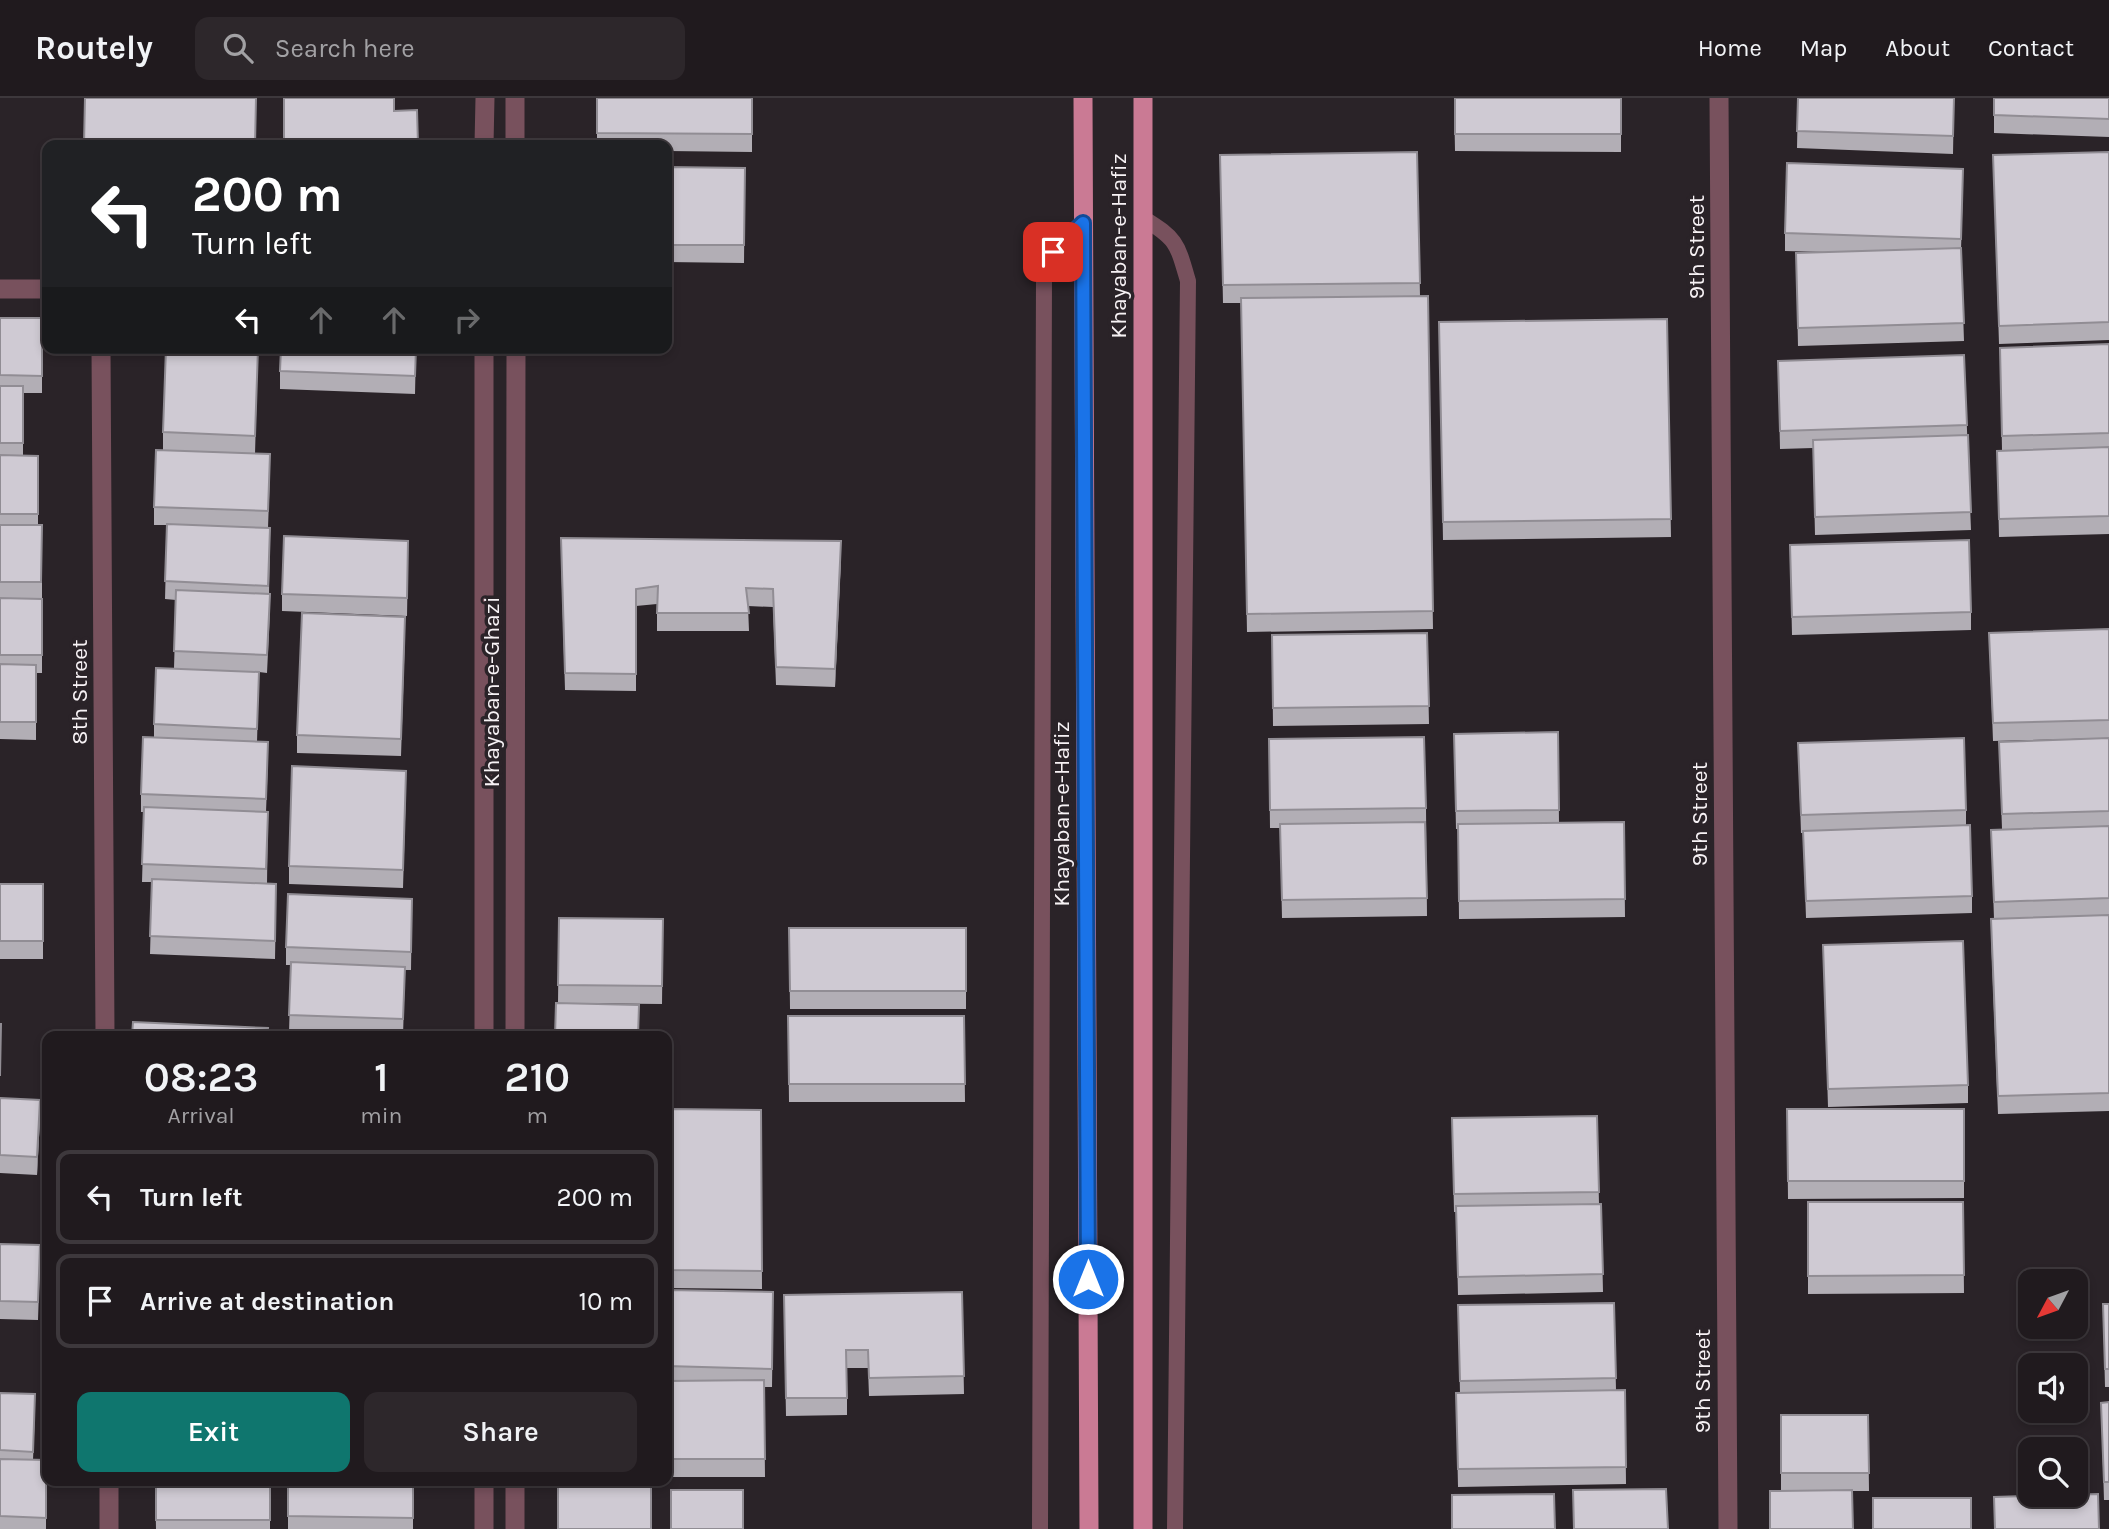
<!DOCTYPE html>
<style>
:root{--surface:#201a1e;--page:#2d272b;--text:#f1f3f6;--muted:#a2a1a4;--line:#3d383c;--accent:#0f766e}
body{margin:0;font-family:Karla,sans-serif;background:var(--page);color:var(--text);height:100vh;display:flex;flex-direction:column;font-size:26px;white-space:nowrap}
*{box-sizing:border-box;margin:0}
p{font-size:23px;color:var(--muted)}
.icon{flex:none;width:38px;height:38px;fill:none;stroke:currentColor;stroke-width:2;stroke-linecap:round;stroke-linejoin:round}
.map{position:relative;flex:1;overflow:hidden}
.details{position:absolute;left:42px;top:933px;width:630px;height:455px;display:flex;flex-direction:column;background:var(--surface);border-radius:14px;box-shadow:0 4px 10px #0003,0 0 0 2px var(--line)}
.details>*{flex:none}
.hud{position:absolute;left:42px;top:42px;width:630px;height:214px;border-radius:14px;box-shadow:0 4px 10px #0003,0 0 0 2px var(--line);background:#202124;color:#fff;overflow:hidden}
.needle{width:46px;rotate:229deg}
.controls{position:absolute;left:2018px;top:1171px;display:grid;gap:14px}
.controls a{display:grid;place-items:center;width:70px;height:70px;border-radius:14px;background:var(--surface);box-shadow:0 4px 10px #0003,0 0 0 2px var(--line);font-size:35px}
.pin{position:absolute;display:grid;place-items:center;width:60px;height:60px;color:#fff;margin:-30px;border-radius:14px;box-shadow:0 4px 10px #0006}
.me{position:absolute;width:77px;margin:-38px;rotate:0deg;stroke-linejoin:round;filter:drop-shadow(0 0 5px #0008)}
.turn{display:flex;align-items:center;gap:24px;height:147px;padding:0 35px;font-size:32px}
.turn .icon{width:91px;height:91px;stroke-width:2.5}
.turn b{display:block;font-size:49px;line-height:60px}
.lanes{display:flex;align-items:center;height:66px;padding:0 35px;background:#0003;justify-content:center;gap:35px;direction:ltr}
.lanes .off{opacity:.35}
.eta{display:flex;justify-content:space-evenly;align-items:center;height:119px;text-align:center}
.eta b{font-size:42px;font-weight:600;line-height:49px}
.button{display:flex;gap:14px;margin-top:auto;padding:14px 35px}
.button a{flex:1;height:80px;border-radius:14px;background:var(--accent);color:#fff;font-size:28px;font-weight:600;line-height:80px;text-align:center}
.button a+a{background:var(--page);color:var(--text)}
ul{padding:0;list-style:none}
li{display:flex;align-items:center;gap:21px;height:94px;margin:0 14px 10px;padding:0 21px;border:4px solid var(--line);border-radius:14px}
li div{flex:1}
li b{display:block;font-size:26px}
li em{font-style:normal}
header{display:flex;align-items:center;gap:42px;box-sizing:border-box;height:98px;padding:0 35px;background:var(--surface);border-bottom:2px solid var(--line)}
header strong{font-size:33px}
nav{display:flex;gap:38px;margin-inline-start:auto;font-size:24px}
.search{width:490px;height:63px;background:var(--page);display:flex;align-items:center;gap:18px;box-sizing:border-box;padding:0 24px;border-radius:14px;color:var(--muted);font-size:26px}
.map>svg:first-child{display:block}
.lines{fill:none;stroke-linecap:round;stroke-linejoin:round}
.service{stroke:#78515d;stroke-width:16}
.minor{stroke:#78515d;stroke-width:19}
.tertiary{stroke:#78515d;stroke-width:19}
.primary{stroke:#ca7a94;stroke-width:19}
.wall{fill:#b2aeb5}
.shaded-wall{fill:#918d94}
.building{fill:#cfcad3;stroke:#918d94;stroke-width:2}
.route-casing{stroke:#114b97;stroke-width:18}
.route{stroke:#1a73e8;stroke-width:12}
.labels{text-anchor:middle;stroke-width:7;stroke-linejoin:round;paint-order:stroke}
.street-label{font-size:23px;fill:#f7f2f5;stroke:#2a2328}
</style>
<header>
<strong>Routely</strong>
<div class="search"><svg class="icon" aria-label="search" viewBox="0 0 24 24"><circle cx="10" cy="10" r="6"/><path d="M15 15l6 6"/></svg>Search here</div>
<nav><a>Home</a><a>Map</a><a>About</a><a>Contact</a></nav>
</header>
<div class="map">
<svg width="2109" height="1431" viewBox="0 0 2109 1431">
<rect width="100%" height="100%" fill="#2a2328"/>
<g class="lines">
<path class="service" d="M1143,120c34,21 34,25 45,63l-13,1248
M1040,1431l4,-1252c6,-26 20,-36 38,-54"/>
<path class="minor" d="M1719,0l9,1431
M0,191h47
M101,250l4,688
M109,1382v49"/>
<path class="tertiary" d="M515,0v47
M484,47l1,-47
M484,250v688
M515,938l1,-688
M484,1382v49
M515,1431v-49"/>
<path class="primary" d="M1083,0l6,1431
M1143,0v1431"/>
</g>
<path class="wall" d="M597,0h155v54l-85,-1v-6h-70z
M1454,0h167v54l-166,-1z
M1798,0h156l-1,56 -156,-6z
M1994,0h115v39l-115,-4z
M1417,54l3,144h8l5,333 -186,3 -6,-329h-18l-3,-148z
M2109,54v188l-110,4 -6,-189z
M667,69l78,1 -1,95 -77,-1z
M1963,89l-2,63 3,91 -166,5 -2,-93 29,-1 -40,-1v-18z
M0,220h42v75h-19v62l15,1v69h4v148h-6v67l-36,-1z
M1667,221l4,218 -228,3 -4,-218z
M2109,246v190l-110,3 -2,-86 5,-1 -2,-102z
M258,250l-3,106 15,18 -2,56 2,18 -1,48 1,17 -3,62 -8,-1 -2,70 11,18 -2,52h2l-1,72 9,18 -1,57 -125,-5 2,-72h-10l2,-70h-3v-18l13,-57v-13l20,-56 2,-68 -11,-1 2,-74h-13v-18l9,-57v-18z
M416,250l-1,46 -135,-5v-18z
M1964,257l7,175 -156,5 -2,-87 -33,1 -2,-88z
M1790,447l181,67v18l-179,5z
M561,458l280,2 -6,129 -59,-2 -3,-78 -25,-1 1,25h-92v-27l-21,2v85l-71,-1z
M408,461l-1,57 -125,-5v-17z
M2109,531v109l-116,3 -4,-108z
M1427,535l2,91 -156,2 -1,-91z
M405,537l-4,121 -104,-3v-18z
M1558,634l1,91 65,-1 1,95 -166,2 -1,-90h-2l-2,-95z
M2109,640v373l-111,3 -7,-178v-17h3l-3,-89 11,-1 -3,-87z
M1269,641l157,69 1,108 -145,2 -2,-90h-10z
M1798,645l168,67v15l6,71v17l-166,5 -3,-85h-2z
M406,690l-3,100 -114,-4v-18z
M0,786h43v75h-43z
M412,801l-1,71h-6l-2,66 -114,-3 2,-68h-5v-18z
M559,820l104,1 -1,85 -104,-1z
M789,830h177v81h-176z
M1823,847l145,140v18l-140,4z
M788,918h176l1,86h-176z
M0,1000l40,20 -3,57 -37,-2z
M667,1011l94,1 1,179 -95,-1z
M1787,1011h177v89l-176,1z
M1597,1018l2,88h2l2,88 -145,3 -2,-83h-2l-2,-94z
M1808,1104h155l1,91 -156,1z
M0,1146l40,19 -2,57 -38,-1z
M667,1192l106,20 -1,77h-8l1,90h-98z
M962,1194l2,102 -95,2 -1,-28h-21v47l-61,1 -2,-104z
M1614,1205l2,87h9l1,94 -168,3 -2,-94h4l-2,-88z
M2103,1206h6v83h-4z
M0,1295l35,19 -2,48h13v69h-46z
M2109,1304v98h-5l-3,-97z
M1781,1317h87l1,76h-88z
M155,1382h115v49h-114z
M288,1382h125v49h-125z"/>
<path class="shaded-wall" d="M841,443v17l-6,129v-18z
M40,1002v18l-3,57v-18z"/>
<path class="building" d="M85,0h171l-1,47h-171z
M284,0h110v13l23,-1 1,35h-134z
M597,0h155v36l-155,-1z
M1455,0h166v36h-166z
M1798,0h156l-1,38 -156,-5z
M1994,0h115v21l-115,-4z
M1417,54l3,131 -197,2 -3,-130z
M2109,54v170l-110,4 -6,-171z
M1787,65l176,6 -2,70 -176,-6z
M667,69l78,1 -1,77h-77z
M1961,150l3,75 -166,5 -2,-75z
M1428,198l5,315 -186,3 -6,-316z
M0,220h42v58l-42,-1z
M1667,221l4,200 -228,3 -4,-200z
M2109,246v89l-107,3 -2,-88z
M166,250h92l-3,88 -92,-4z
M281,250h135l-1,28 -135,-5z
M1964,257l3,70 -187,6 -2,-70z
M0,288h23v57h-23z
M1968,337l3,77 -156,5 -2,-77z
M2109,349v69l-110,3 -2,-68z
M156,352l114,4 -2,57 -114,-4z
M0,357l38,1v58h-38z
M167,426l103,4 -2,58 -103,-5z
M0,427h42l-1,57h-41z
M284,438l124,5 -1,57 -125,-4z
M561,440l280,3 -6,128 -59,-2 -3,-78 -27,-1 3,25h-92l1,-27 -22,3v85l-71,-1z
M1969,442l2,72 -179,5 -2,-72z
M176,492l94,4 -3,61 -93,-4z
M0,500l42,1v56h-42z
M302,515l103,4 -4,122 -104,-4z
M2109,531v91l-116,3 -4,-90z
M1427,535l2,73 -156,2 -1,-73z
M0,566l36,1v57h-36z
M156,570l103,4 -2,57 -103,-5z
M1558,634l1,78 -103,1 -2,-77z
M143,639l125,5 -2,57 -125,-5z
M1424,639l2,71 -156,2 -1,-71z
M1964,640l2,72 -165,5 -3,-72z
M2109,640v73l-107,3 -3,-72z
M292,668l114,5 -3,99 -114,-4z
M144,709l124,5 -2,57 -124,-5z
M1425,724l2,76 -145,2 -2,-76z
M1624,724l1,77 -166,2 -1,-77z
M1970,727l2,71 -166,5 -3,-70z
M2109,728v72l-115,4 -3,-72z
M152,781l124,5 -1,57 -125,-5z
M0,786h43v57h-43z
M288,796l124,5 -1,53 -125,-5z
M2109,817v178l-111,3 -7,-177z
M559,820l104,1 -1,67 -104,-1z
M789,830h177v63h-176z
M1963,843l5,144 -140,4 -5,-144z
M291,864l114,5 -2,52 -114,-4z
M556,905l83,2 -1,31h-83z
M788,918h176l1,68h-176z
M133,924l135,6 -1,8h-135z
M0,926h1l-1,52z
M287,936l53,2h-53z
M0,1000l40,2 -3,57 -37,-2z
M667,1011l94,1 1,161 -95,-1z
M1787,1011h177v72h-176z
M1597,1018l2,76 -145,2 -2,-76z
M1808,1104h155l1,73 -156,1z
M1601,1106l2,70 -145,3 -2,-71z
M0,1146l40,1 -2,57 -38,-1z
M667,1192l106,2 -1,77 -105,-3z
M962,1194l2,84 -95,2 -1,-28h-22l1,48h-61l-2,-103z
M1614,1205l2,75 -156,3 -2,-76z
M2103,1206h6v65h-4z
M764,1282l1,79h-98v-78z
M1625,1292l1,77 -168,2 -2,-76z
M0,1295l35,1 -2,58 -33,-2z
M2109,1304v80h-5l-3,-79z
M1781,1317h87l1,58h-88z
M0,1361l46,1v58l-46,-2z
M156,1382h114v40h-114z
M288,1382h125v38l-125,-2z
M558,1382h93v49h-93z
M1666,1391l2,40h-94l-1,-39z
M671,1392h72v39h-72z
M1852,1392l1,39h-83v-38z
M1554,1396l1,35h-103v-34z
M2098,1396l1,35h-104l-1,-32z
M1873,1400h98v31h-98z"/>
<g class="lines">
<defs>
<path id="route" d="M1053,154l30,-29 5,1056"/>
</defs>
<use href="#route" class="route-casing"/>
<use href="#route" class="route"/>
</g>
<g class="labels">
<g class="street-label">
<text transform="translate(1118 148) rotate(-90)" y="8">Khayaban-e-Hafiz</text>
<text transform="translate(1696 149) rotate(-90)" y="8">9th Street</text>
<text transform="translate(79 594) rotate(-90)" y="8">8th Street</text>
<text transform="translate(491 594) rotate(-90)" y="8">Khayaban-e-Ghazi</text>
<text transform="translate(1061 716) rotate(-90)" y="8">Khayaban-e-Hafiz</text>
<text transform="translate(1699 716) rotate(-90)" y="8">9th Street</text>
<text transform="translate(1702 1283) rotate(-90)" y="8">9th Street</text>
</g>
</g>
</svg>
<div class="controls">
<a><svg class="needle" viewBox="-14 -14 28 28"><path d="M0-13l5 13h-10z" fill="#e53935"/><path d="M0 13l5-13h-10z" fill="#a2a1a4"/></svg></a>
<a><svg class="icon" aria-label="sound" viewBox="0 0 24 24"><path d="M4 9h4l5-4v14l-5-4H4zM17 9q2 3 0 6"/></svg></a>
<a><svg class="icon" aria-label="search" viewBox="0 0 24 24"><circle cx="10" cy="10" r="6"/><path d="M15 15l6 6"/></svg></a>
</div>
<div class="pin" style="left:1053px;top:154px;background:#d93025"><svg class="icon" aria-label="arrive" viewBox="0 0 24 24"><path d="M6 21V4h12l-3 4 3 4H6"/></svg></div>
<svg class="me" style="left:1088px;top:1181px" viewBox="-20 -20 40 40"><circle r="17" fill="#1a73e8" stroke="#fff" stroke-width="3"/><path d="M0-11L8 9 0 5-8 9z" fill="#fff"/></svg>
<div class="hud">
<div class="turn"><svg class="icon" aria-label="left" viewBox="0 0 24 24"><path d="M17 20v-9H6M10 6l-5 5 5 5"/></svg><div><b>200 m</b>Turn left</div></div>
<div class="lanes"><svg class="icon" aria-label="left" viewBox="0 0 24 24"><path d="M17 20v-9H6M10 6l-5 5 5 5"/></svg><svg class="icon off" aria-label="ahead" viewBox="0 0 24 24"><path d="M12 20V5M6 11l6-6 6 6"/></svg><svg class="icon off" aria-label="ahead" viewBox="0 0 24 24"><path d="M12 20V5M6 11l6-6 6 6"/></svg><svg class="icon off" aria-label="right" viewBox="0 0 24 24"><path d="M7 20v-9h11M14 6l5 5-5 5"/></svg></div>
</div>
<section class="details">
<div class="eta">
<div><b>08:23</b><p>Arrival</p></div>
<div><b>1</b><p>min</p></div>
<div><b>210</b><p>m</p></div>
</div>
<ul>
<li><svg class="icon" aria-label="left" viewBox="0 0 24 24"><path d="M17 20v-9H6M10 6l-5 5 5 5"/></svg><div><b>Turn left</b></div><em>200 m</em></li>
<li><svg class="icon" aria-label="arrive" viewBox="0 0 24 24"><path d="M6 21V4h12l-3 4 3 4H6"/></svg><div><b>Arrive at destination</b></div><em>10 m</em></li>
</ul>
<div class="button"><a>Exit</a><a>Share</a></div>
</section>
</div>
